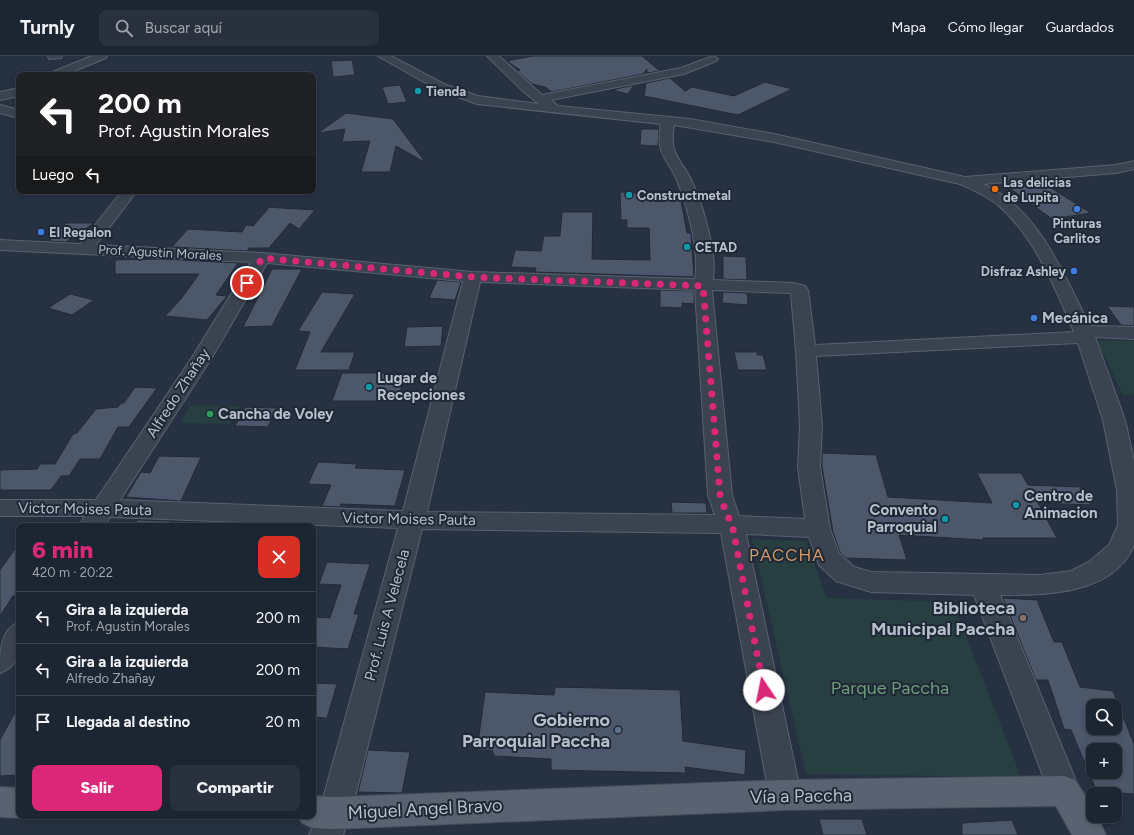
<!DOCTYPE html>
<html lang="es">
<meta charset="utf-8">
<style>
:root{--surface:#1c2532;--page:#29313e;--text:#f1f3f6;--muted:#a0a5ac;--line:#3a424d;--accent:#db2777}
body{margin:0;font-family:Figtree,sans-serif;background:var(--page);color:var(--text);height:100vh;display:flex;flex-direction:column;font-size:15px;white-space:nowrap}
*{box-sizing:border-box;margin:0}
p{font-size:13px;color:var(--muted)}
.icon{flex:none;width:22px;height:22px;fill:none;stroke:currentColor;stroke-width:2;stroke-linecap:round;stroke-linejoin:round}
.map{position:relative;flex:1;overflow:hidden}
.details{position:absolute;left:16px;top:467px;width:300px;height:296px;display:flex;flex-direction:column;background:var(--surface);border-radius:8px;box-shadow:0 2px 6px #0003,0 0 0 1px var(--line)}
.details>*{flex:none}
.guide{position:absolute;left:16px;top:16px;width:300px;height:122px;border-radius:8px;box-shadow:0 2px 6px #0003,0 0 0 1px var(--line);background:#202124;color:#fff;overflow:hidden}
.fabs{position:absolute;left:1086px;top:643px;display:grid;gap:8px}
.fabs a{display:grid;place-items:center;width:36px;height:36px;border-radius:8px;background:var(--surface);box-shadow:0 2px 6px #0003,0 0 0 1px var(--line);font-size:20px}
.pin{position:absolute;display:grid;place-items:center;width:34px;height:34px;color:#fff;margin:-17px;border:2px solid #fff;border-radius:50%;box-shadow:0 1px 4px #0007}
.me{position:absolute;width:44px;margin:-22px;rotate:349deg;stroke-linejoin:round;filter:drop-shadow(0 0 3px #0008)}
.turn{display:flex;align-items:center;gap:14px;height:84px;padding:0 16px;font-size:18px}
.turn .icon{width:52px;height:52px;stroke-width:2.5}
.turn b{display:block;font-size:28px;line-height:34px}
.then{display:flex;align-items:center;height:38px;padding:0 16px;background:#0003;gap:8px;font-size:15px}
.round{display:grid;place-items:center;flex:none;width:42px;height:42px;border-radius:8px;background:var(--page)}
.head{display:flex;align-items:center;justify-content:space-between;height:68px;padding:0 16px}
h1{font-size:24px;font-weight:800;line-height:30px;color:var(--accent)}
.primary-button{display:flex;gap:8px;margin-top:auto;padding:8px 16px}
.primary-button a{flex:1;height:46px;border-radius:8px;background:var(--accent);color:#fff;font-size:16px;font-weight:800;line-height:46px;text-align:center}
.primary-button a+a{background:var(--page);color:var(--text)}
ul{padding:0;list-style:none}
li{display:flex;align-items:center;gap:12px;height:52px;padding:0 16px;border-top:1px solid var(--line)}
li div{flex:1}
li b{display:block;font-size:15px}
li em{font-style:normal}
header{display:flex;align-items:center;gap:24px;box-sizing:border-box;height:56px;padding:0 20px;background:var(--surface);border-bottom:1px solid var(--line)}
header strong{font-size:19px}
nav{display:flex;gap:22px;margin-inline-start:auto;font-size:14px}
.search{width:280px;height:36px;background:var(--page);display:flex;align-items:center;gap:10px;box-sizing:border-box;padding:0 14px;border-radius:8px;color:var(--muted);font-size:15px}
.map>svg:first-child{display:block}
.green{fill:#283f42}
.building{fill:#4c586a;stroke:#212a39;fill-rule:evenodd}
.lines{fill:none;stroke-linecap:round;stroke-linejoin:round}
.minor-casing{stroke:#59616e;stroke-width:2}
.major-casing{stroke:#444c5a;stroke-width:2}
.minor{fill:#3b4351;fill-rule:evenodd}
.major{fill:#596271;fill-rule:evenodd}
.route{stroke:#db2777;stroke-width:7;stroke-dasharray:0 12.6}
.culture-dot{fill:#0f9aa8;stroke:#1f2837;stroke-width:1.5}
.food-dot{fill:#e8710a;stroke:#1f2837;stroke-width:1.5}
.shop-dot{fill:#3f7fe0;stroke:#1f2837;stroke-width:1.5}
.leisure-dot{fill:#2e9e5b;stroke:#1f2837;stroke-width:1.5}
.education-dot{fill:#8d6e63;stroke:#1f2837;stroke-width:1.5}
.service-dot{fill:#5c6f8a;stroke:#1f2837;stroke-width:1.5}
.labels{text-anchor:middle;stroke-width:4;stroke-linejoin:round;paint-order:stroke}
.far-poi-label{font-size:13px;font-weight:bold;fill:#b8bfcb;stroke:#1f2837;text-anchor:start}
.far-street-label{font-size:13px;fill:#b8bfcb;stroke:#1f2837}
.poi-label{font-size:15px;font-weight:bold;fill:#b8bfcb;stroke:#1f2837;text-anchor:start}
.street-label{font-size:15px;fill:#b8bfcb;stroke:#1f2837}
.quarter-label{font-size:17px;letter-spacing:1px;fill:#d59a68;stroke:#1f2837}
.near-poi-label{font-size:18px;font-weight:bold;fill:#b8bfcb;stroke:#1f2837;text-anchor:end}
.near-park-label{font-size:18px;fill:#6f9c7a;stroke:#1f2837}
.near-street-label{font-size:18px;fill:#b8bfcb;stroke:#1f2837}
</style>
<header>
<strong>Turnly</strong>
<div class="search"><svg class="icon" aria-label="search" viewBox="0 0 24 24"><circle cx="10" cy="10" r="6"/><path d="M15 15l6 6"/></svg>Buscar aquí</div>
<nav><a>Mapa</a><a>Cómo llegar</a><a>Guardados</a></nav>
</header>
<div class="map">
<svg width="1134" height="779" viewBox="0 0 1134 779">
<rect width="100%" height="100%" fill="#263142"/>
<path class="green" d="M1097,285h37v54h-11z
M191,349l49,1 -9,18 -51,-1z
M752,483l54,2 21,57 126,4 68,175 -215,-3z"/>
<path class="building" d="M532,0h110l18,15 -13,2v-4l-4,5 -91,18 -7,-5 -13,-3 -15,-13 3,-1 -13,-9z
M352,4l3,15 -22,2 -2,-16z
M670,22l15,13 7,-4 42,9 31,-14 27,7 -54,26 -94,-19 2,-13z
M400,29l7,17 -19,2 -6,-17z
M634,29l-6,9 -16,-4z
M346,57l47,6 33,44 -30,-17 -6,26h-29l9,-31 -28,1 3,-13 -27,4z
M641,73h18l-1,17 -18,-1z
M1043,127l48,30 -39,6 -44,-32z
M620,136l18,1v4l42,-1 7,37h4l3,44 -159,-5 1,-4 -25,-1 4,-17 26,1 3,-15h16l2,-24h31l-1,47 58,1 -1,-32h-22v-8h-6z
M265,151l50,3 -16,19 -9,-6 -21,25h-20l-2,3 -75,-4 16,-18 54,3 4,-7 7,1 15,-17z
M66,167h28l-28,19 -17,-1z
M723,200l23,1 1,23 -24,-1z
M162,203l76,4 -22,32 11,1 -20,24 -42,-4 16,-17 18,-25h-84v-14z
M272,213h30l-30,57 -29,1z
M437,224l24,2 -6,18 -26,-2z
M660,234l34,1v13l-12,-1v5l-22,-1z
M322,236l33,2 -34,58h34l-6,18h-54l15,-38 -12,-1z
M723,236l24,1 1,12 -26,-2z
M70,238l24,6 -22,15 -24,-7z
M1107,250l27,1v19l-13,-1z
M443,270l-2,20 -37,1 3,-20z
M734,296h23v3h6l4,15h-29z
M342,317h63l-7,28h-66z
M135,331l22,1 -28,39h-11l-18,32h-20l-11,17h-8l-10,14h-51v-20l37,-1 3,-5h15l18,-30 4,-1 19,-24 22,-2 3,-4h3z
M245,351l32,1 -9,19 -33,-1z
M822,397l54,2 12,42 104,6 -15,-30h44l7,12 53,2 10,18 -53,-2 19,35h-74l1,2 -85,-5 8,25 -61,-2 -6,-6 -7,-20 -11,-65z
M159,400l42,1 -20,44 -55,-4 15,-25 9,1z
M318,406l39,2 -2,4 50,2 -10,36 -54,-2 -1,3 -18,-1 9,-21 -23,-1z
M671,446l35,1 1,10h-35z
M137,464l34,1 -2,5h-35z
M19,487v53h-6l-13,20v-46z
M327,506l43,2 -16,50h5l-11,35 -35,-2v-30l17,1 11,-33 -22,-1z
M1003,542l34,2 17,42h8l18,45 33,4 21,53v50l-37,-2 -26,-62 -7,-1 -16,-49h-12zM1093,650h22v22h-22zM1093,694h22v22h-22z
M313,627l24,1 -10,34 -14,-1z
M555,631l125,3 3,51 63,9 -1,25 -60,-8 1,6 -135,-3v-11l-57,-3 -2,-6h-15l8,-58 69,3z
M19,649v70l-19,1v-36z
M368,694l42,2 -8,41 -44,-1z
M819,763h43l5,16h-44z
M1012,764l6,15h-56v-12z"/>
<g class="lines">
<defs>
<path id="minor" d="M48,0h14l-1,2 -12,1z
M92,0h15l-1,2 -42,17h-16l2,-2z
M378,0h13l53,28 34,12 61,8 -15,-12 -37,-36h12l43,39 139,-27 32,-12 5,3 -2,2 -32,13 -133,26 7,6 132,13 84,15 191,43 151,-12 18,-4v8l-18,4 -133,11c56,25 81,91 107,142l44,1v12l-39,-2 30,83 9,41v84c-20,50 -89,50 -134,50l80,196 -5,11 -11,4 -11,-4 -79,-207 -103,-3 -35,-11 -17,-16 -10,-28 -63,-3 55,261 -5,11 -11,4 -11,-4 -5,-11 -48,-262 -299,-4 -71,284 -8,22h-34l10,-22 79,-285 -288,-11 -6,9h-25l6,-10h-85v-16h96l95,-141 60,-97 -251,-12v-10l80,4 42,-53h15l-41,54 166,8 211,19 222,7c5,-26 -7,-71 -17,-96 -10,-26 -23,-26 -17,-59l-184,-20 -41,-15zM674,69l100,17 186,42c13,6 27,12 38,21 37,32 57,83 76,127l-259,13 -7,-55 -3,-4 -12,-3 -80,-3c4,-27 -9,-71 -20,-96 -10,-25 -25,-27 -19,-59zM267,207l196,18 -60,230 -283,-11 91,-141zM480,226l215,8 13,205 7,20 -288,-3zM712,234l79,3 5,58 4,74 -2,42 7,52 -66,-3 -7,-21zM1078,287l25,77 14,70 1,35 -9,20 -20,17 -18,9 -31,4 -169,-3 -17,-5 -15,-14 -9,-24 -10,-62 2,-42 -6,-69z
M19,32v8l-19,4v-8z
M0,49l19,5v8l-19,-5z
M19,566c0,21 5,42 -19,51 0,-22 0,-43 19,-51z"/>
<path id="major" d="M1064,720l11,4 17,26 1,10h4l9,19h-34l-16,-29 -271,4 -450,19 -22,-1 -11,-5 -3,-7h14v-20l22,1 450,-17z
M0,731l19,1v28h6l-6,2 -19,-1z"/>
</defs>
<use href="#minor" class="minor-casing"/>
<use href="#major" class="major-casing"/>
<use href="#minor" class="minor"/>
<use href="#major" class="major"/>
</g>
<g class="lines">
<path class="route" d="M247,227l15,-25 211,19 230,9 17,209 6,18 6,11 32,166"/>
</g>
<g class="culture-dot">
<circle cx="418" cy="35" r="4"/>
<circle cx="629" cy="139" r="4"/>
<circle cx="687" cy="191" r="4"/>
<circle cx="369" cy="331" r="4"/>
<circle cx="1016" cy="449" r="4"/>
<circle cx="945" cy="463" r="4"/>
</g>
<circle class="food-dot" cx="995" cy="133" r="4"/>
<g class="shop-dot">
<circle cx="1077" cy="153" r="4"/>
<circle cx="41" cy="176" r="4"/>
<circle cx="1074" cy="215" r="4"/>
<circle cx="1034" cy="262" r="4"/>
</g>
<circle class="leisure-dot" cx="210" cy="358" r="4"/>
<circle class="education-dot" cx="1023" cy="562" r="4"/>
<circle class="service-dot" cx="618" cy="674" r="4"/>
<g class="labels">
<g class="far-poi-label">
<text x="426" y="40">Tienda</text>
<text x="1003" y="131">Las delicias<tspan x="1003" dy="15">de Lupita</tspan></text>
<text x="637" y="144">Constructmetal</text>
<text x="1077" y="172" text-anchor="middle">Pinturas<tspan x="1077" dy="15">Carlitos</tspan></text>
<text x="49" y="181">El Regalon</text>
<text x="695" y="196">CETAD</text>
<text x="1066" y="220" text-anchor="end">Disfraz Ashley</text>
</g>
<g class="far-street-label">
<text transform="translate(160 196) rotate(3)" y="5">Prof. Agustin Morales</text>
</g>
<g class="poi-label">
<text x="1042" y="267">Mecánica</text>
<text x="377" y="327">Lugar de<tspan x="377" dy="17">Recepciones</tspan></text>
<text x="218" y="363">Cancha de Voley</text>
<text x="1024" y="445">Centro de<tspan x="1024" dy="17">Animacion</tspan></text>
<text x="937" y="459" text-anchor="end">Convento<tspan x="937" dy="17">Parroquial</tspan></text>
</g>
<g class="street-label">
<text transform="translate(178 337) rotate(-57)" y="5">Alfredo Zhañay</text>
<text transform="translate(85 453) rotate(1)" y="5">Victor Moises Pauta</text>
<text transform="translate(409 463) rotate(1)" y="5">Victor Moises Pauta</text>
<text transform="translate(387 559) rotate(-75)" y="5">Prof. Luis A Velecela</text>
</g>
<g class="quarter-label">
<text x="787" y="505">PACCHA</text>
</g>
<g class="near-poi-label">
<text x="1015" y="558">Biblioteca<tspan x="1015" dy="21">Municipal Paccha</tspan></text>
<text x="610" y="670">Gobierno<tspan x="610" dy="21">Parroquial Paccha</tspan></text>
</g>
<g class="near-park-label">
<text x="890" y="638">Parque Paccha</text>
</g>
<g class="near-street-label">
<text transform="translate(801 740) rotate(-1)" y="6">Vía a Paccha</text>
<text transform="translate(425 753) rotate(-3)" y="6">Miguel Angel Bravo</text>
</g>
</g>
</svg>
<div class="fabs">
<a><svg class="icon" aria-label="search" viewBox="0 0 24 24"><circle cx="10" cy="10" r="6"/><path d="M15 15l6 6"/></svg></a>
<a>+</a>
<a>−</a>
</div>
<div class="pin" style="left:247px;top:227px;background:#d93025"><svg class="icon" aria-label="arrive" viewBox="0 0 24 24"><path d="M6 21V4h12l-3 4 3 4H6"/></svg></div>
<svg class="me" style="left:764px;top:634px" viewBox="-20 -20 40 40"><circle r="19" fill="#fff"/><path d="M0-13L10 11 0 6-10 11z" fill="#db2777"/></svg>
<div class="guide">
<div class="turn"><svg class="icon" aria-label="left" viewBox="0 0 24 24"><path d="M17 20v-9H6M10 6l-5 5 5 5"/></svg><div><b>200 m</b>Prof. Agustin Morales</div></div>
<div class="then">Luego<svg class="icon" aria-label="left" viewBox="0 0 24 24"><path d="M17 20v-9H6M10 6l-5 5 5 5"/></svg></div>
</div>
<section class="details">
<div class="head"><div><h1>6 min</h1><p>420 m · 20:22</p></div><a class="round" style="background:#d93025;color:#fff"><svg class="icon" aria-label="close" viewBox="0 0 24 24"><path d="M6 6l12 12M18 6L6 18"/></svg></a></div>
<ul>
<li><svg class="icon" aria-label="left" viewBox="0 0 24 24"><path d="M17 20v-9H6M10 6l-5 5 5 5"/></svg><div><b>Gira a la izquierda</b><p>Prof. Agustin Morales</p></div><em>200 m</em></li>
<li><svg class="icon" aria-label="left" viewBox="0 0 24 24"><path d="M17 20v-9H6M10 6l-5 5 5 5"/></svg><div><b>Gira a la izquierda</b><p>Alfredo Zhañay</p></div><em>200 m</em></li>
<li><svg class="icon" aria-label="arrive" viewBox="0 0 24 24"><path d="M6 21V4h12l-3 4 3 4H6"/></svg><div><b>Llegada al destino</b></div><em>20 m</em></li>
</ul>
<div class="primary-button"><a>Salir</a><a>Compartir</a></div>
</section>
</div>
